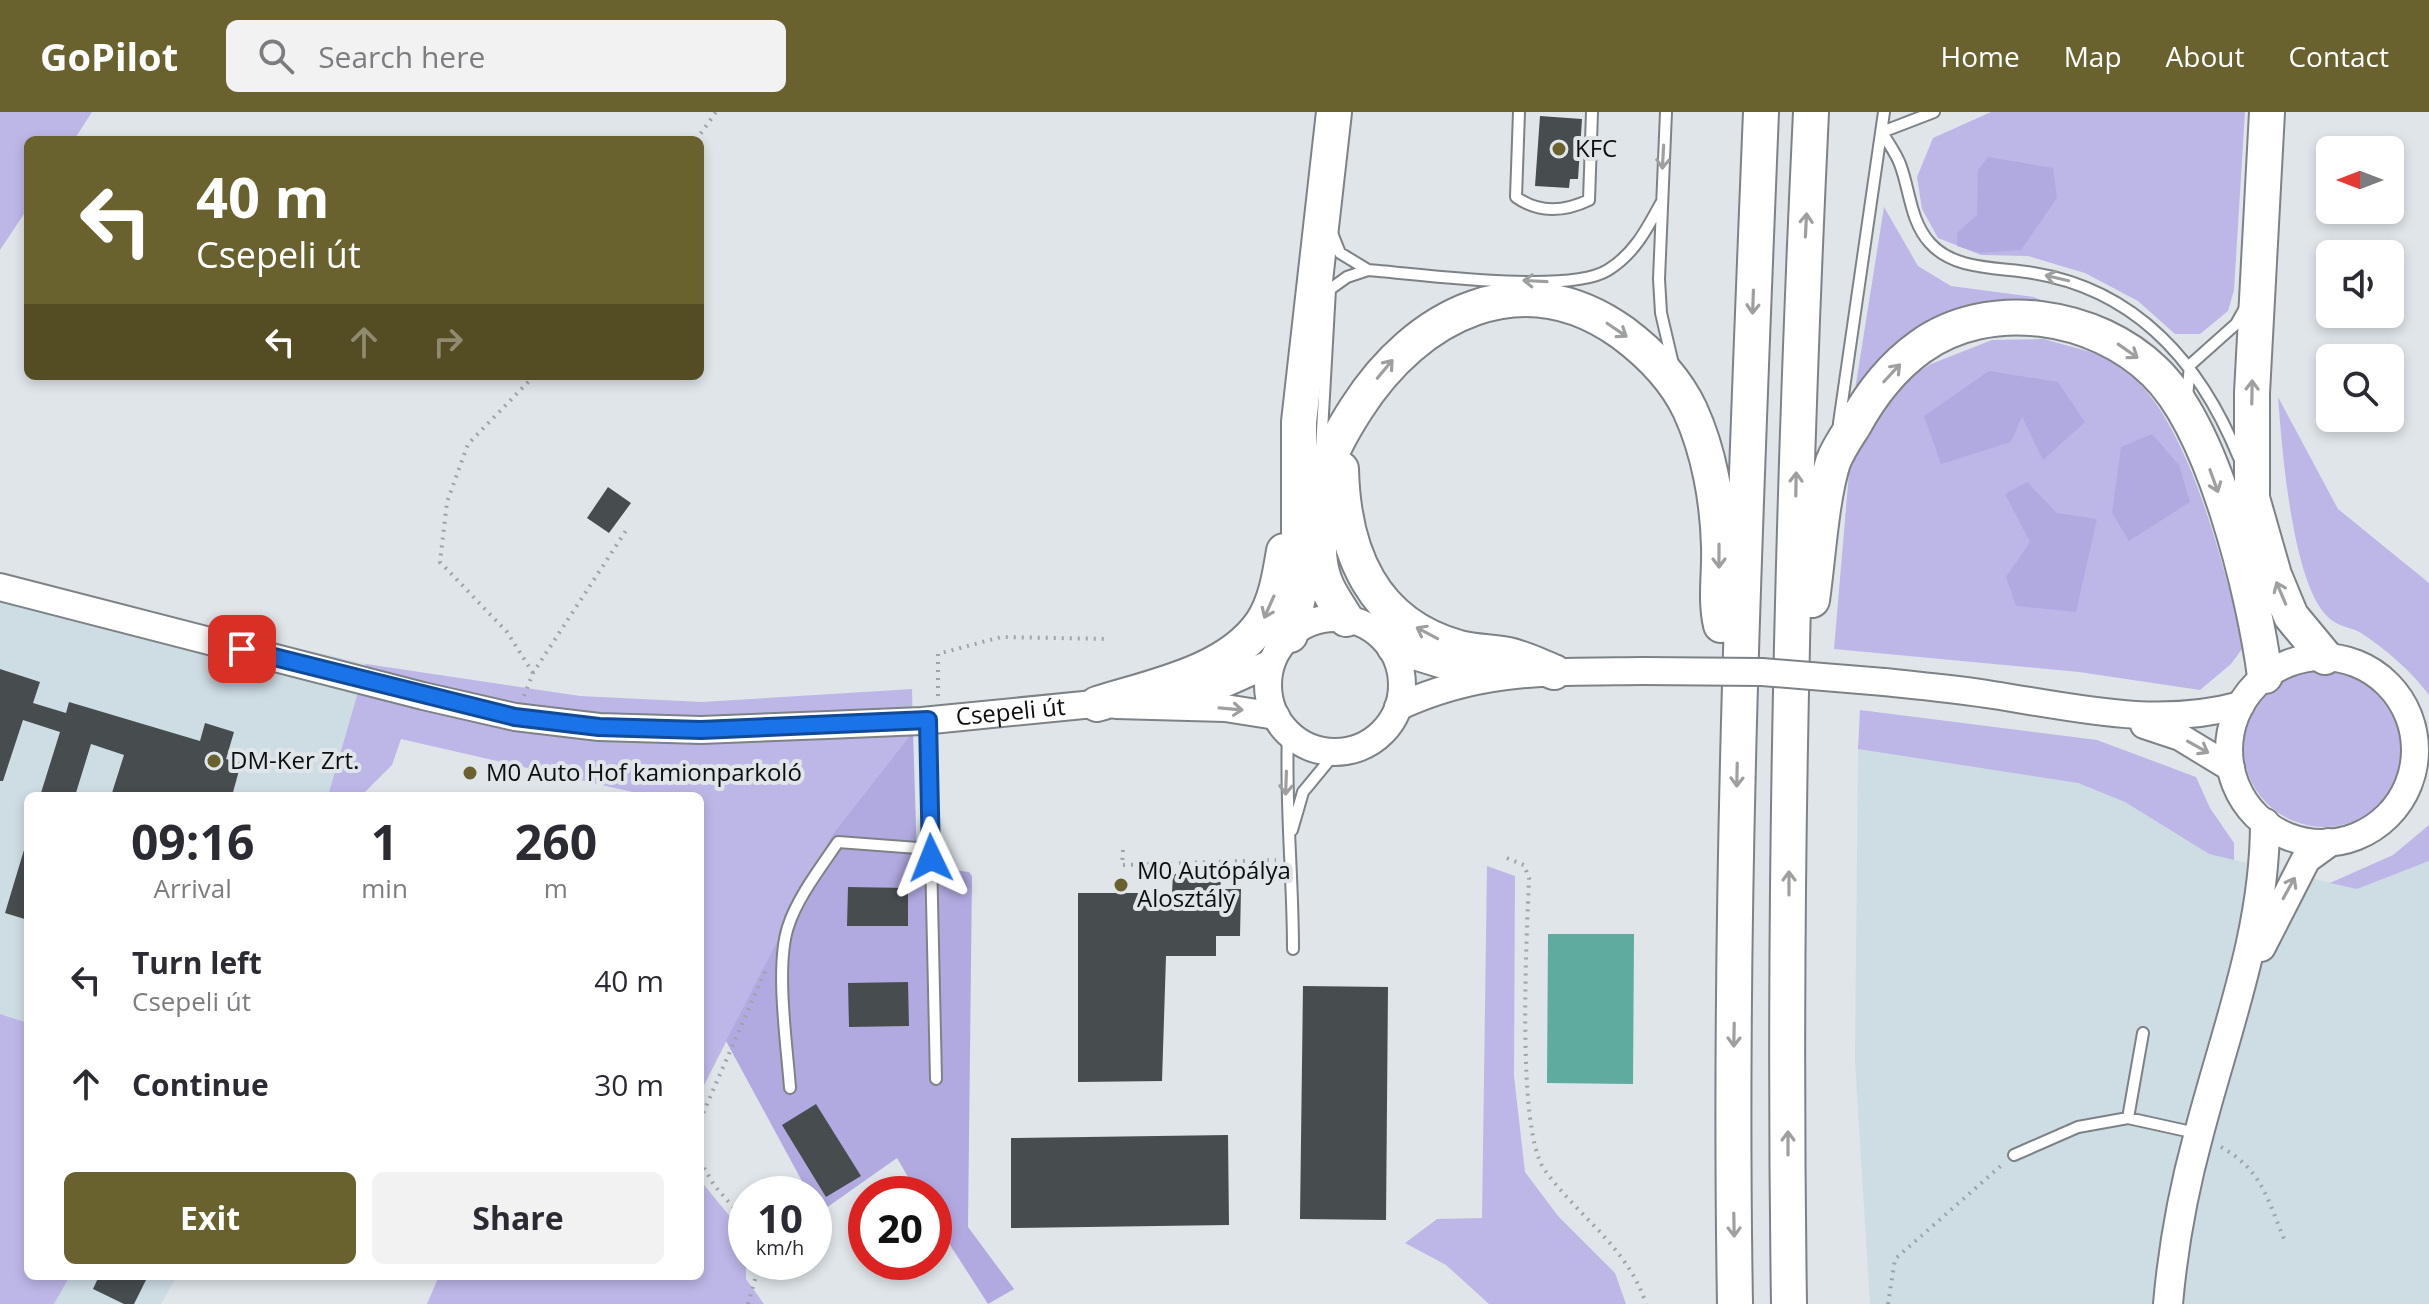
<!DOCTYPE html>
<meta charset="utf-8">
<style>
:root{--surface:#fff;--page:#f2f2f3;--text:#2b2b33;--muted:#7c7c81;--accent:#69612e}
body{margin:0;font-family:"Open Sans",sans-serif;background:var(--page);color:var(--text);height:100vh;display:flex;flex-direction:column;font-size:30px;white-space:nowrap}
*{box-sizing:border-box;margin:0}
p{font-size:26px;color:var(--muted)}
.icon{flex:none;width:44px;height:44px;fill:none;stroke:currentColor;stroke-width:2;stroke-linecap:round;stroke-linejoin:round}
.map{position:relative;flex:1;overflow:hidden}
.side{position:absolute;left:24px;top:680px;width:680px;height:488px;display:flex;flex-direction:column;background:var(--surface);border-radius:12px;box-shadow:0 4px 12px #0003}
.side>*{flex:none}
.hud{position:absolute;left:24px;top:24px;width:680px;height:244px;border-radius:12px;box-shadow:0 4px 12px #0003;background:#69612e;color:#fff;overflow:hidden}
.needle{width:52px;rotate:270deg}
.controls{position:absolute;left:2316px;top:24px;display:grid;gap:16px}
.controls a{display:grid;place-items:center;width:88px;height:88px;border-radius:12px;background:var(--surface);box-shadow:0 4px 12px #0003;font-size:40px}
.speed{position:absolute;left:728px;top:1064px;display:flex;gap:16px;font-size:40px;font-weight:700;text-align:center}
.speed>*{display:grid;place-content:center;width:104px;height:104px;border-radius:50%;background:var(--surface);box-shadow:0 4px 12px #0003;line-height:1}
.speed small{font-size:20px;font-weight:400}
.speed .limit{border:12px solid #d22;background:#fff;color:#111}
.pin{position:absolute;display:grid;place-items:center;width:68px;height:68px;color:#fff;margin:-34px;border-radius:16px;box-shadow:0 4px 12px #0006}
.me{position:absolute;width:88px;margin:-44px;rotate:358deg;stroke-linejoin:round;filter:drop-shadow(0 0 6px #0008)}
.turn{display:flex;align-items:center;gap:28px;height:168px;padding:0 40px;font-size:36px}
.turn .icon{width:104px;height:104px;stroke-width:2.5}
.turn b{display:block;font-size:56px;line-height:68px}
.lanes{display:flex;align-items:center;height:76px;padding:0 40px;background:#0003;justify-content:center;gap:40px;direction:ltr}
.lanes .off{opacity:.35}
.eta{display:flex;justify-content:space-evenly;align-items:center;height:136px;text-align:center}
.eta b{font-size:48px;font-weight:700;line-height:56px}
.cta{display:flex;gap:16px;margin-top:auto;padding:16px 40px}
.cta a{flex:1;height:92px;border-radius:12px;background:var(--accent);color:#fff;font-size:32px;font-weight:700;line-height:92px;text-align:center}
.cta a+a{background:var(--page);color:var(--text)}
ul{padding:0;list-style:none}
li{display:flex;align-items:center;gap:24px;height:104px;padding:0 40px}
li div{flex:1}
li b{display:block;font-size:30px}
li em{font-style:normal}
header{display:flex;align-items:center;gap:48px;box-sizing:border-box;height:112px;padding:0 40px;background:var(--accent);color:#fff}
header strong{font-size:38px}
nav{display:flex;gap:44px;margin-inline-start:auto;font-size:28px}
.search{width:560px;height:72px;background:var(--page);display:flex;align-items:center;gap:20px;box-sizing:border-box;padding:0 28px;border-radius:12px;color:var(--muted);font-size:30px}
.map>svg:first-child{display:block}
.built{fill:#cedce4}
.green{fill:#bdb7e8}
.forest{fill:#b1aae0}
.water{fill:#5fab9f}
.building{fill:#474d4f}
.lines{fill:none;stroke-linecap:round;stroke-linejoin:round}
.service-casing{stroke:#7d8286;stroke-width:14}
.tertiary-casing{stroke:#7d8286;stroke-width:30}
.secondary-casing{stroke:#7d8286;stroke-width:32}
.trunk-casing{stroke:#7d8286;stroke-width:38}
.path{stroke:#9fa4a7;stroke-width:4;stroke-dasharray:2 6;stroke-linecap:butt}
.service{stroke:#fff;stroke-width:10}
.tertiary{stroke:#fff;stroke-width:26}
.secondary{stroke:#fff;stroke-width:28}
.trunk{stroke:#fff;stroke-width:34}
.tertiary-bridge-casing{stroke:#7d8286;stroke-width:30;stroke-linecap:butt}
.tertiary-bridge{stroke:#fff;stroke-width:26}
.oneway{stroke:#9e9f9f}
.route-casing{stroke:#114b97;stroke-width:20}
.route{stroke:#1a73e8;stroke-width:14}
.poi-dot{fill:#69612e;stroke:#dfe5e9;stroke-width:3}
.labels{text-anchor:middle;stroke-width:8;stroke-linejoin:round;paint-order:stroke}
.poi-label{font-size:24px;fill:#0c0e0f;stroke:#dfe5e9;text-anchor:start}
.street-label{font-size:24px;fill:#0c0e0f;stroke:#dfe5e9}
</style>
<header>
<strong>GoPilot</strong>
<div class="search"><svg class="icon" aria-label="search" viewBox="0 0 24 24"><circle cx="10" cy="10" r="6"/><path d="M15 15l6 6"/></svg>Search here</div>
<nav><a>Home</a><a>Map</a><a>About</a><a>Contact</a></nav>
</header>
<div class="map">
<svg width="2429" height="1192" viewBox="0 0 2429 1192">
<rect width="100%" height="100%" fill="#dfe5e9"/>
<path class="built" d="M0,465l366,87 -38,132h-300v227l-28,-9z
M1858,637l220,34 47,19 84,52 148,35 72,-28v443h-559l-15,-243z
M70,1164h107l-16,28h-107z"/>
<path class="green" d="M0,0h92l-18,28h-46v68l-28,42z
M1991,0h254l-11,178 -6,21 -28,23h-25l-37,-33 -53,-28 -57,-17 -47,-1 -43,-17 -16,-29 -5,-32 16,-39z
M1884,95l34,59 33,20 83,11 38,17 -182,38 -35,38z
M2044,227c22,7 51,12 70,23 76,47 106,200 131,283l-14,19 -31,26 -121,-18 -245,-23 17,-200 39,-59 41,-26 61,-24z
M2278,285l60,112 91,74v112c-18,-24 -42,-45 -68,-62 -8,-5 -20,-6 -28,-12 -41,-26 -51,-176 -55,-224z
M366,552l214,32 122,6 210,-13 1,42 -82,105 -131,257v-297h-50l-249,-57 -9,26 -31,31h-33z
M2243 634a81 81 0 1 1 162 0a81 81 0 1 1-162 0Z
M1860,598l237,30 99,37 14,31 24,35v17l-25,-6 -84,-52 -47,-19 -220,-34z
M2429,713v36l-72,28 -27,-6 63,-28z
M1487,754l28,10 -1,200 11,96 33,44 57,57 11,31h-137l-43,-39 -41,-22 32,-24 45,-1z
M0,902l28,9v253h42l-16,28h-54z
M700,1068l46,56v43l18,25h-337l12,-28h261z"/>
<path class="forest" d="M1988,45l65,11 4,30 -36,52 -41,3 -23,-7v-13l20,-18 1,-45z
M1989,259l69,11 27,40 -42,38 -21,-43 -11,25 -70,22 -17,-48z
M2152,322l27,31 11,37 -61,39 -17,-28 9,-66z
M2027,370l30,31 40,6 -21,93 -60,-6 -10,-29 24,-35 -25,-48z
M913,619l4,127 15,9 37,5 3,4 -4,351 46,62 -26,15 -54,-84v-26h-16l-21,-36 -78,55 -5,-19h-5l-83,-153 105,-205z"/>
<path class="water" d="M1548,822h86l-1,150 -86,-1z"/>
<path class="building" d="M1540,4l42,3 -4,60h-8l-1,9 -34,-2z
M608,375l23,16 -22,30 -22,-15z
M0,557l40,13 -7,21 33,10 3,-11 131,39 5,-18 29,9 -8,27 15,4 -9,33h-121l13,-41 -33,-11 -16,52h-35l20,-64 -37,-12 -20,61h-3z
M24,738h4v70l-23,-7z
M1222,761l-2,16h21l-1,47h-24v20h-50l-4,125 -84,1v-189h94l1,-19z
M848,775l60,1v38h-61z
M908,870l1,44 -60,1 -1,-44z
M1303,874l85,1 -2,233 -86,-1z
M816,992l45,72 -35,21 -44,-72z
M1228,1023l1,90 -218,3v-90z
M99,1164h49l-14,28h-10l-31,-15z"/>
<g class="lines">
<defs>
<path id="service" d="M1519,0l-3,85c22,16 48,15 73,3l3,-88
M1666,0l-7,167 2,34 12,51
M1882,20c6,11 14,21 18,32 10,26 10,57 30,79 25,28 69,24 103,30 104,17 168,91 206,185
M1882,20l52,-20
M1332,121l8,20 28,17
M1322,183l25,-18 21,-7c52,4 200,25 240,0 26,-16 39,-41 53,-67
M2187,285l3,-32 46,-41 9,-16
M1839,311l45,-311
M1321,337l9,-160
M928,610l8,357
M1288,621c-3,72 5,143 5,216
M1292,718l11,-38 33,-40
M790,976c-3,-42 -15,-122 -2,-161 9,-29 33,-60 50,-85l93,7
M2128,1006l15,-85
M2014,1043l64,-28 50,-9 68,15"/>
<g id="tertiary">
<path id="s1" d="M0,475l423,109 92,21 84,10 102,3 126,-5 95,-4 192,-19"/>
<circle cx="1335" cy="573" r="67"/>
<path d="M1391,537l49,15 50,3"/>
<circle cx="2322" cy="638" r="93"/>
<path d="M1884,570c36,4 73,7 109,13 84,13 164,33 248,10"/>
<path d="M1169,581l55,-9 47,-21"/>
<path d="M1116,593l109,3 51,8"/>
<path d="M1398,595c83,-39 156,-35 245,-36"/>
<path d="M2144,613l36,12 51,31"/>
</g>
<path id="secondary" d="M2261,835l45,-88 22,-16
M2168,1192c5,-57 15,-112 30,-167 27,-105 67,-204 67,-314"/>
<path id="trunk" d="M2267,0l-15,281v105l22,77 17,41 34,41
M1341,357c2,83 31,155 118,179 16,4 33,4 49,7 15,3 31,11 46,17
M1812,488c6,-42 9,-100 21,-138 5,-13 14,-26 21,-37 17,-31 38,-58 66,-78 69,-50 176,-33 235,25 60,58 99,222 110,304
M1346,507c-7,-12 -17,-25 -21,-37 -8,-20 -6,-40 -6,-61 0,-47 12,-73 37,-112 60,-95 166,-149 267,-76 28,21 52,45 67,77 19,41 28,92 29,137 1,25 -4,53 2,78
M1290,523l9,-42v-171l35,-310
M1097,592c54,-17 131,-31 165,-81 14,-21 18,-48 22,-72
M1735,1192c-7,-398 10,-795 26,-1192
M1789,1192c-6,-397 3,-795 22,-1192"/>
</defs>
<use href="#service" class="service-casing"/>
<use href="#tertiary" class="tertiary-casing"/>
<use href="#secondary" class="secondary-casing"/>
<use href="#trunk" class="trunk-casing"/>
<path class="path" d="M696,28l20,-28
M533,561l-26,-41 -67,-70 7,-60 21,-58 66,-68
M524,584l9,-23 94,-144
M938,584v-42l63,-17 108,2
M1123,738l-1,15 154,-5
M1507,746l17,7 5,13c-2,57 -13,249 15,291 33,47 84,78 102,135
M700,1008l66,-151
M2221,1035c42,24 46,52 64,94
M700,1049l14,24 32,37
M748,1192l12,-42
M1888,1192l7,-45 108,-95"/>
<use href="#service" class="service"/>
<use href="#tertiary" class="tertiary"/>
<use href="#secondary" class="secondary"/>
<use href="#trunk" class="trunk"/>
<defs>
<path id="tertiary-bridge" d="M1643,559l119,1 122,10"/>
</defs>
<use href="#tertiary-bridge" class="tertiary-bridge-casing"/>
<use href="#tertiary-bridge" class="tertiary-bridge"/>
</g>
<defs><path id="oneway-shaft" d="M-6 0H5M1.5-3L5.5 0L1.5 3" fill="none" stroke-width="1.6" stroke-linecap="round" stroke-linejoin="round" transform="scale(2)"/></defs>
<g class="oneway">
<use href="#oneway-shaft" transform="translate(1663 45) rotate(93)"/>
<use href="#oneway-shaft" transform="translate(1806 113) rotate(-87)"/>
<use href="#oneway-shaft" transform="translate(2057 166) rotate(-167)"/>
<use href="#oneway-shaft" transform="translate(1535 169) rotate(-177)"/>
<use href="#oneway-shaft" transform="translate(1753 190) rotate(92)"/>
<use href="#oneway-shaft" transform="translate(1617 218) rotate(34)"/>
<use href="#oneway-shaft" transform="translate(2128 239) rotate(35)"/>
<use href="#oneway-shaft" transform="translate(1385 257) rotate(-50)"/>
<use href="#oneway-shaft" transform="translate(1892 261) rotate(-47)"/>
<use href="#oneway-shaft" transform="translate(2252 280) rotate(-89)"/>
<use href="#oneway-shaft" transform="translate(2214 369) rotate(70)"/>
<use href="#oneway-shaft" transform="translate(1796 372) rotate(-89)"/>
<use href="#oneway-shaft" transform="translate(1719 444) rotate(90)"/>
<use href="#oneway-shaft" transform="translate(2281 481) rotate(-113)"/>
<use href="#oneway-shaft" transform="translate(1269 495) rotate(114)"/>
<use href="#oneway-shaft" transform="translate(1427 521) rotate(-152)"/>
<use href="#oneway-shaft" transform="translate(1231 597) rotate(5)"/>
<use href="#oneway-shaft" transform="translate(2198 635) rotate(29)"/>
<use href="#oneway-shaft" transform="translate(1737 663) rotate(91)"/>
<use href="#oneway-shaft" transform="translate(1286 671) rotate(92)"/>
<use href="#oneway-shaft" transform="translate(1789 771) rotate(-90)"/>
<use href="#oneway-shaft" transform="translate(2289 776) rotate(-61)"/>
<use href="#oneway-shaft" transform="translate(1734 923) rotate(91)"/>
<use href="#oneway-shaft" transform="translate(1788 1031) rotate(-90)"/>
<use href="#oneway-shaft" transform="translate(1734 1113) rotate(89)"/>
</g>
<g class="lines">
<defs>
<path id="route" d="M242,537l273,68 84,10 102,3 227,-10 3,138"/>
</defs>
<use href="#route" class="route-casing"/>
<use href="#route" class="route"/>
</g>
<g class="poi-dot">
<circle cx="1559" cy="37" r="8"/>
<circle cx="214" cy="649" r="8"/>
<circle cx="470" cy="661" r="8"/>
<circle cx="1121" cy="773" r="8"/>
</g>
<g class="labels">
<g class="poi-label">
<text x="1575" y="45">KFC</text>
<text x="230" y="657">DM-Ker Zrt.</text>
<text x="486" y="669">M0 Auto Hof kamionparkoló</text>
<text x="1137" y="767">M0 Autópálya<tspan x="1137" dy="28">Alosztály</tspan></text>
</g>
<g class="street-label">
<text dy="8" stroke="none"><textPath href="#s1" startOffset="1028">Csepeli út</textPath></text>
</g>
</g>
</svg>
<div class="controls">
<a><svg class="needle" viewBox="-14 -14 28 28"><path d="M0-13l5 13h-10z" fill="#e53935"/><path d="M0 13l5-13h-10z" fill="#7c7c81"/></svg></a>
<a><svg class="icon" aria-label="sound" viewBox="0 0 24 24"><path d="M4 9h4l5-4v14l-5-4H4zM17 9q2 3 0 6"/></svg></a>
<a><svg class="icon" aria-label="search" viewBox="0 0 24 24"><circle cx="10" cy="10" r="6"/><path d="M15 15l6 6"/></svg></a>
</div>
<div class="speed"><div>10<small>km/h</small></div><div class="limit">20</div></div>
<div class="pin" style="left:242px;top:537px;background:#d93025"><svg class="icon" aria-label="arrive" viewBox="0 0 24 24"><path d="M6 21V4h12l-3 4 3 4H6"/></svg></div>
<svg class="me" style="left:931px;top:746px" viewBox="-20 -20 40 40"><path d="M0-17L14 15 0 8-14 15z" fill="#1a73e8" stroke="#fff" stroke-width="4"/></svg>
<div class="hud">
<div class="turn"><svg class="icon" aria-label="left" viewBox="0 0 24 24"><path d="M17 20v-9H6M10 6l-5 5 5 5"/></svg><div><b>40 m</b>Csepeli út</div></div>
<div class="lanes"><svg class="icon" aria-label="left" viewBox="0 0 24 24"><path d="M17 20v-9H6M10 6l-5 5 5 5"/></svg><svg class="icon off" aria-label="ahead" viewBox="0 0 24 24"><path d="M12 20V5M6 11l6-6 6 6"/></svg><svg class="icon off" aria-label="right" viewBox="0 0 24 24"><path d="M7 20v-9h11M14 6l5 5-5 5"/></svg></div>
</div>
<section class="side">
<div class="eta">
<div><b>09:16</b><p>Arrival</p></div>
<div><b>1</b><p>min</p></div>
<div><b>260</b><p>m</p></div>
</div>
<ul>
<li><svg class="icon" aria-label="left" viewBox="0 0 24 24"><path d="M17 20v-9H6M10 6l-5 5 5 5"/></svg><div><b>Turn left</b><p>Csepeli út</p></div><em>40 m</em></li>
<li><svg class="icon" aria-label="ahead" viewBox="0 0 24 24"><path d="M12 20V5M6 11l6-6 6 6"/></svg><div><b>Continue</b></div><em>30 m</em></li>
</ul>
<div class="cta"><a>Exit</a><a>Share</a></div>
</section>
</div>
